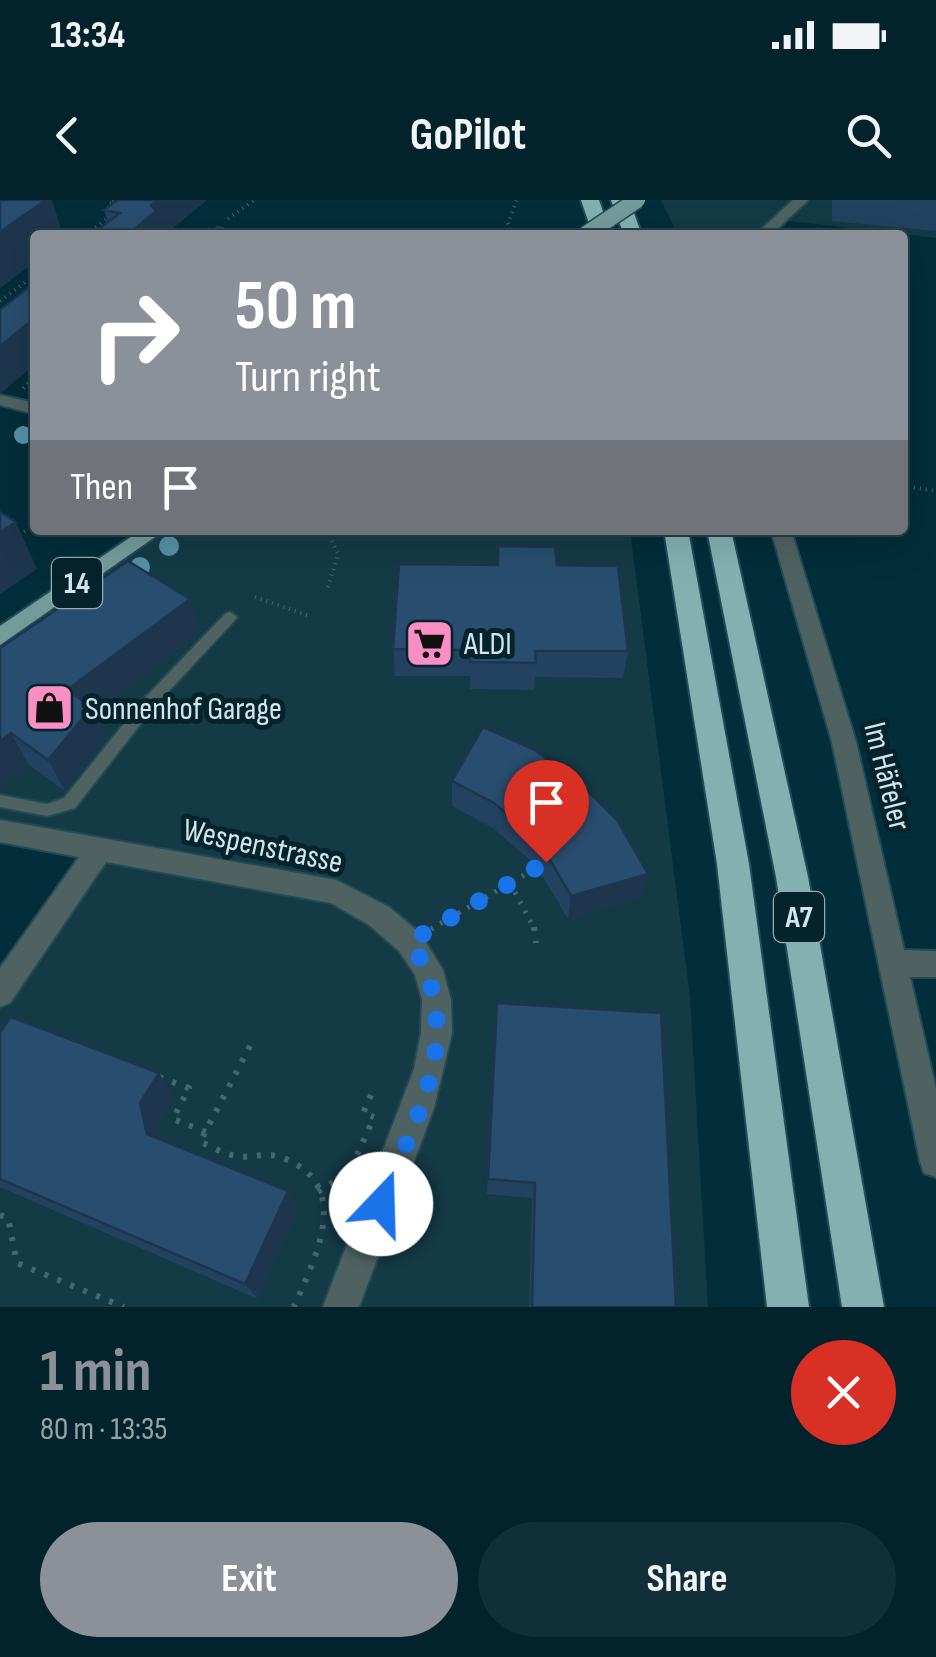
<!DOCTYPE html>
<meta charset="utf-8">
<style>
:root{--surface:#02222c;--page:#102f38;--text:#f1f3f6;--muted:#96a4a9;--line:#233f48;--accent:#8c9099}
body{margin:0;font-family:"Sofia Sans Condensed",sans-serif;background:var(--page);color:var(--text);height:100vh;display:flex;flex-direction:column;font-size:38px;white-space:nowrap}
*{box-sizing:border-box;margin:0}
p{font-size:32px;color:var(--muted)}
.icon{flex:none;width:55px;height:55px;fill:none;stroke:currentColor;stroke-width:2;stroke-linecap:round;stroke-linejoin:round}
.map{position:relative;height:1107px;overflow:hidden}
.panel{display:flex;flex-direction:column;background:var(--surface);flex:1}
.panel>*{flex:none}
.guide{position:absolute;left:30px;top:30px;width:878px;height:305px;border-radius:10px;box-shadow:0 10px 40px #0002,0 0 0 2px var(--line);background:#8c9099;color:#fff;overflow:hidden}
.pin{position:absolute;display:grid;place-items:center;width:85px;height:85px;color:#fff;margin:-102px -42px;border-radius:50% 50% 50% 0;rotate:-45deg;box-shadow:0 0 10px #0007}
.pin .icon{rotate:45deg}
.me{position:absolute;width:110px;margin:-55px;rotate:21deg;stroke-linejoin:round;filter:drop-shadow(0 0 8px #0008)}
.turn{display:flex;align-items:center;gap:35px;height:210px;padding:0 40px;font-size:45px}
.turn .icon{width:130px;height:130px;stroke-width:2.5}
.turn b{display:block;font-size:70px;line-height:85px}
.then{display:flex;align-items:center;height:95px;padding:0 40px;background:#0003;gap:20px;font-size:38px}
.round{display:grid;place-items:center;flex:none;width:105px;height:105px;border-radius:52px;background:var(--page)}
.head{display:flex;align-items:center;justify-content:space-between;height:170px;padding:0 40px}
h1{font-size:60px;font-weight:700;line-height:75px;color:var(--accent)}
.primary-button{display:flex;gap:20px;margin-top:auto;padding:20px 40px}
.primary-button a{flex:1;height:115px;border-radius:60px;background:var(--accent);color:#fff;font-size:40px;font-weight:700;line-height:115px;text-align:center}
.primary-button a+a{background:var(--page);color:var(--text)}
.status{display:flex;justify-content:space-between;align-items:center;height:70px;padding:0 50px;background:var(--surface);direction:ltr}
.status svg{height:28px;fill:currentColor}
header{display:flex;justify-content:space-between;align-items:center;height:130px;padding:0 40px;background:var(--surface);font-size:45px;font-weight:700}
.map>svg:first-child{display:block}
.built{fill:#143a46}
.lines{fill:none;stroke-linecap:round;stroke-linejoin:round}
.lane-casing{stroke:#234b57;stroke-width:4}
.street-casing{stroke:#234b57;stroke-width:4}
.primary-casing{stroke:#234b57;stroke-width:4}
.highway-casing{stroke:#234b57;stroke-width:4}
.path-far2{stroke:#436773;stroke-width:4;stroke-dasharray:1 5;stroke-linecap:butt}
.path-far1{stroke:#436773;stroke-width:5;stroke-dasharray:2.5 8;stroke-linecap:butt}
.path{stroke:#436773;stroke-width:6;stroke-dasharray:4 10;stroke-linecap:butt}
.lane{fill:#4f6262;fill-rule:evenodd}
.street{fill:#4f6262;fill-rule:evenodd}
.primary{fill:#749b9b;fill-rule:evenodd}
.highway{fill:#83b1b2;fill-rule:evenodd}
.primary-bridge-casing{stroke:#234b57;stroke-width:19;stroke-linecap:butt}
.primary-bridge{stroke:#749b9b;stroke-width:16}
.tree{fill:#5691a5}
.wall{fill:#23425f}
.shaded-wall{fill:#1d364d}
.building{fill:#294d6e;stroke:#1d364d;stroke-width:2.5}
.route{stroke:#1a73e8;stroke-width:18;stroke-dasharray:0 32.4}
.labels{text-anchor:middle;stroke-width:10;stroke-linejoin:round;paint-order:stroke}
.shield{fill:#04232c;stroke:#94acb4;stroke-width:2.5}
.shield-label{font-size:30px;font-weight:bold;fill:#d1e6ee}
.poi-label{font-size:32px;fill:#d1e6ee;stroke:#04232c;text-anchor:start}
.street-label{font-size:32px;fill:#d1e6ee;stroke:#04232c}
</style>
<div class="status"><b>13:34</b><svg viewBox="0 0 49 12"><path d="M0 12V9h3v3zM5 12V6h3v6zM10 12V3h3v9zM15 12V0h3v12zM26 1h20v11H26zM47 4h2v5h-2z"/></svg></div>
<header><svg class="icon" aria-label="back" viewBox="0 0 24 24"><path d="M15 5l-7 7 7 7"/></svg>GoPilot<svg class="icon" aria-label="search" viewBox="0 0 24 24"><circle cx="10" cy="10" r="6"/><path d="M15 15l6 6"/></svg></header>
<div class="map">
<svg width="936" height="1107" viewBox="0 0 936 1107">
<rect width="100%" height="100%" fill="#022d3a"/>
<path class="built" d="M661,0h275v38l-156,-18 -25,15h-77z
M155,330h475l60,467 18,310h-708v-314l99,-143 -99,-19v-194z"/>
<g class="lines">
<defs>
<path id="lane" d="M230,412l7,5 -2,3 -82,88 -78,100 -28,8 -47,-9v-12l47,9 17,-6 79,-98 82,-86z"/>
<path id="street" d="M793,0h15l-37,35h-16z
M218,28l5,1v6h-15z
M0,195l35,8v11l-35,-9z
M771,330h20l65,212 48,208 32,1v26h-26l26,112v88l-12,-4 -4,-12 -88,-419z
M0,620l336,60 53,27 31,26 23,37 8,30 1,33 -18,75 -75,199h-36l91,-238 7,-36 1,-33 -7,-25 -16,-24 -30,-26 -38,-22 -225,-41 -96,141 -10,4v-39l79,-111 -79,-15z"/>
<path id="primary" d="M141,330h24l-165,115v-19z"/>
<path id="highway" d="M581,0h18l12,35h-18z
M611,0h18l13,35h-18z
M664,330h24l61,334 60,443h-42l-50,-443z
M707,330h24l77,347 76,430h-42l-66,-430z"/>
</defs>
<use href="#lane" class="lane-casing"/>
<use href="#street" class="street-casing"/>
<use href="#primary" class="primary-casing"/>
<use href="#highway" class="highway-casing"/>
<path class="path-far2" d="M113,0l-4,3 10,2
M228,19l26,-19
M86,35l26,-20
M513,35l-5,-12 9,-23
M0,101l35,-26
M23,188l12,-11
M902,286l34,5
M327,330l11,24 -11,36
M19,335l16,-9
M255,397l52,18"/>
<path class="path-far1" d="M510,683l25,47
M431,729l112,-65"/>
<path class="path" d="M534,727l2,16
M250,846l-50,96c11,4 25,13 37,14 15,3 29,-5 46,2 72,28 31,101 11,149
M159,877l30,11 -16,31 33,13
M371,895l-8,18 11,4
M318,992l32,-21 24,-54
M0,1015l8,3 9,45 107,44"/>
<use href="#lane" class="lane"/>
<use href="#street" class="street"/>
<use href="#primary" class="primary"/>
<use href="#highway" class="highway"/>
<defs>
<path id="primary-bridge" d="M585,35l52,-35"/>
</defs>
<use href="#primary-bridge" class="primary-bridge-casing"/>
<use href="#primary-bridge" class="primary-bridge"/>
</g>
<g class="tree">
<circle cx="23" cy="235" r="9"/>
<circle cx="169" cy="346" r="10"/>
<circle cx="140" cy="367" r="10"/>
</g>
<path class="wall" d="M118,0h89l-43,35h-73l17,-13 -4,-12z
M832,0h104v31l-104,-10z
M557,365l71,86 -5,27 -88,-1 -1,13 -64,-1v-13h-75l-2,-27z
M190,399l10,33 -105,81 11,26 -41,52 -36,-26 -29,22v-139z
M483,527l159,170 -74,22 -32,-54 -43,-37 -41,-22v-25z
M497,803l179,304h-147l3,-109 -45,-4z
M0,832l175,65 -18,29 3,13 128,52 10,19 -40,89 -258,-112z"/>
<path class="shaded-wall" d="M46,0h6l11,35h-28v27l-35,26v-56z
M158,0h49l-43,35h-36l23,-30z
M35,118v46l-35,30v-48z
M16,322l21,47 -37,25v-62z
M84,330h13l-11,7z
M190,399l10,33 -105,81 11,26 -41,52 -17,-31 19,-70z
M11,533l18,32 -29,22v-46z
M648,674l-6,23 -74,22 3,-23z
M159,873l16,24 -18,29 7,29 -17,-21 -7,-31z
M288,991l10,19 -40,89 -13,-15z"/>
<path class="building" d="M0,0h46l-46,32z
M118,0h40l-7,5 5,6 -28,24h-37l29,-22 -16,-3z
M35,82v36l-35,28v-36z
M0,312l16,10 -16,10z
M498,346l57,1 2,18 61,1 10,85h-93l1,12 -66,-1v-12l-77,-1 6,-85 99,1z
M128,361l62,38 -123,91 25,17 -44,53 -37,-27 -11,8v-93z
M483,527l52,23 60,48 22,22 31,54 -77,22 -32,-55 -45,-38 -42,-22z
M497,803l164,10 15,294h-144l3,-124 -47,-4z
M11,817l148,56 -19,30 7,31 141,57 -43,93 -245,-105v-147z"/>
<g class="lines">
<path class="route" d="M381,1004c37,-94 87,-167 30,-263l135,-79"/>
</g>
<defs>
<symbol id="supermarket-square" viewBox="-11 -11 22 22"><rect x="-9" y="-9" width="18" height="18" rx="4" fill="#fb8fc4" stroke="#04232c"/><path d="M-6-5.5h2.5l.6 2H6L4.5 2H-2.5L-4.4-4H-6ZM-1.5 3.2a1.3 1.3 0 1 0 .1 0ZM3 3.2a1.3 1.3 0 1 0 .1 0Z" fill="#111"/></symbol>
<symbol id="shop-square" viewBox="-11 -11 22 22"><rect x="-9" y="-9" width="18" height="18" rx="4" fill="#fb8fc4" stroke="#04232c"/><path d="M-5-2.5h2.3a2.7 3.5 0 0 1 5.4 0H5L5.5 6h-11ZM-1.5-2.5h3a1.5 2.3 0 0 0-3 0Z" fill="#111"/></symbol>
</defs>
<g fill-rule="evenodd">
<use href="#supermarket-square" x="402" y="416" width="55" height="55"/>
<use href="#shop-square" x="22" y="480" width="55" height="55"/>
</g>
<g class="labels">
<g class="shield">
<rect x="52" y="358" width="50" height="50" rx="8"/>
<rect x="774" y="692" width="50" height="50" rx="8"/>
</g>
<g class="shield-label">
<text x="77" y="393">14</text>
<text x="799" y="727">A7</text>
</g>
<g class="poi-label">
<text x="464" y="454">ALDI</text>
<text x="85" y="519">Sonnenhof Garage</text>
</g>
<g class="street-label">
<text transform="translate(888 576) rotate(76)" y="11">Im Häfeler</text>
<text transform="translate(263 645) rotate(12)" y="11">Wespenstrasse</text>
</g>
</g>
</svg>
<div class="pin" style="left:546px;top:662px;background:#d93025"><svg class="icon" aria-label="arrive" viewBox="0 0 24 24"><path d="M6 21V4h12l-3 4 3 4H6"/></svg></div>
<svg class="me" style="left:381px;top:1004px" viewBox="-20 -20 40 40"><circle r="19" fill="#fff"/><path d="M0-13L10 11 0 6-10 11z" fill="#1a73e8"/></svg>
<div class="guide">
<div class="turn"><svg class="icon" aria-label="right" viewBox="0 0 24 24"><path d="M7 20v-9h11M14 6l5 5-5 5"/></svg><div><b>50 m</b>Turn right</div></div>
<div class="then">Then<svg class="icon" aria-label="arrive" viewBox="0 0 24 24"><path d="M6 21V4h12l-3 4 3 4H6"/></svg></div>
</div>
</div>
<section class="panel">
<div class="head"><div><h1>1 min</h1><p>80 m · 13:35</p></div><a class="round" style="background:#d93025;color:#fff"><svg class="icon" aria-label="close" viewBox="0 0 24 24"><path d="M6 6l12 12M18 6L6 18"/></svg></a></div>
<div class="primary-button"><a>Exit</a><a>Share</a></div>
</section>
